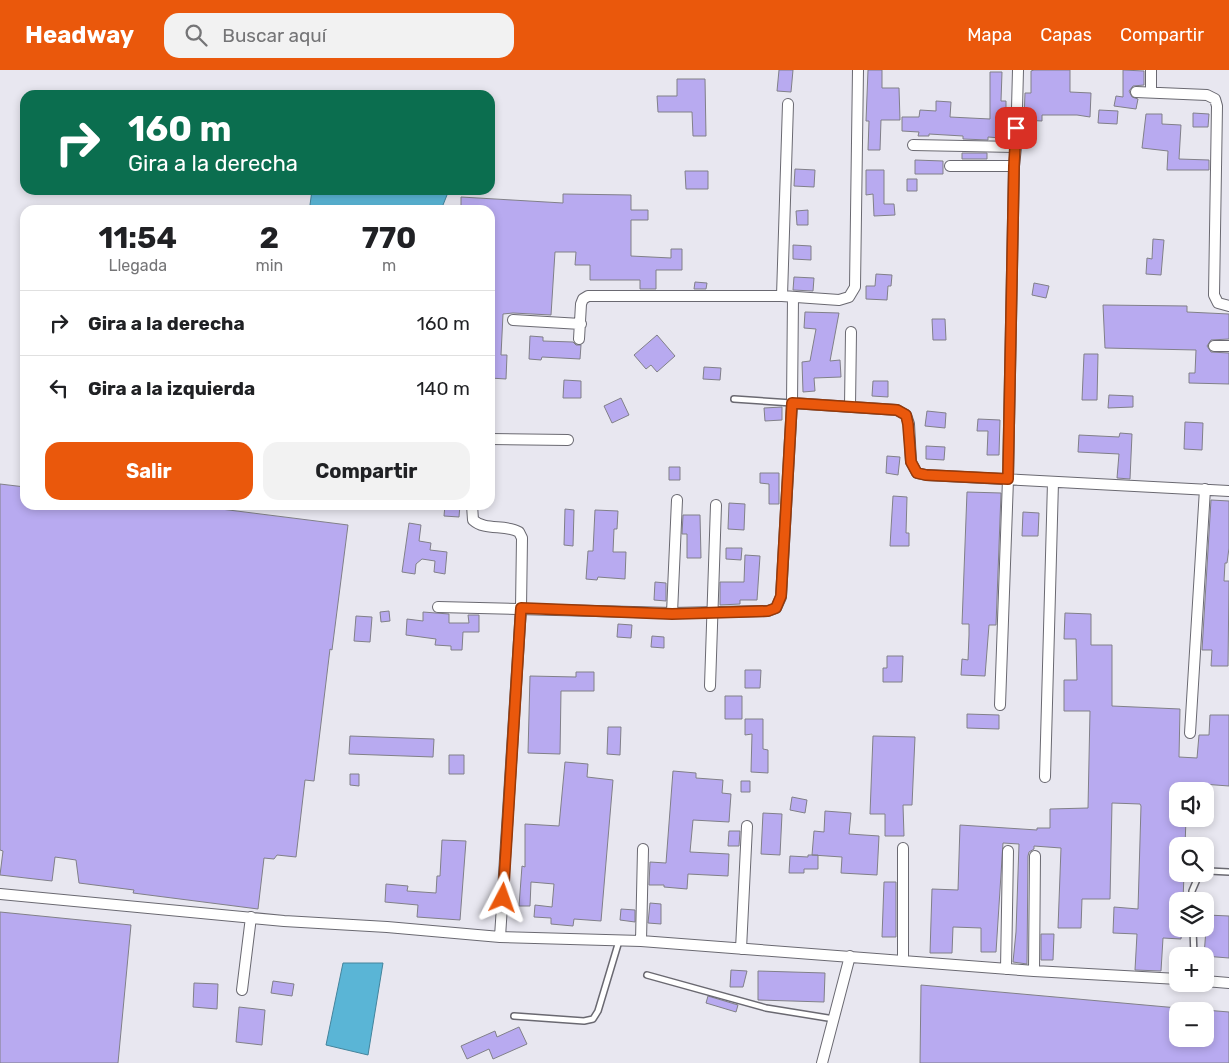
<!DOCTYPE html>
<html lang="es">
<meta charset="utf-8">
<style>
:root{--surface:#fff;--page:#f2f2f2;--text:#202124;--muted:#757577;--line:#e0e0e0;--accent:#ea580c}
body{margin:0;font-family:Rubik,sans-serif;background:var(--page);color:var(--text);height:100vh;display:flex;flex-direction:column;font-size:19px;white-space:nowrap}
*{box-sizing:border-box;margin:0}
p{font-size:16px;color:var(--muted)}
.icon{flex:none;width:28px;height:28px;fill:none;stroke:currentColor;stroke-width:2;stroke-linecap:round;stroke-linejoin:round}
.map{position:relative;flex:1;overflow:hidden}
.drawer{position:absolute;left:20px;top:135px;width:475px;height:305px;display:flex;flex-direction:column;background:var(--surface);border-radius:15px;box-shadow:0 2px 8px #0003}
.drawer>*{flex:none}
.guide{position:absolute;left:20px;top:20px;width:475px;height:105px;border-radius:15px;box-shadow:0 2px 8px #0003;background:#0b6e4f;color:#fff;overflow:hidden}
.buttons{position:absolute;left:1169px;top:712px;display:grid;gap:10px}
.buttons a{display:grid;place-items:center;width:45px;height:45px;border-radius:10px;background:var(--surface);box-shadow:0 2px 8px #0003;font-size:25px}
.pin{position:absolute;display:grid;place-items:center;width:42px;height:42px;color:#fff;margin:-21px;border-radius:10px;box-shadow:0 2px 8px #0006}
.me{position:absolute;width:55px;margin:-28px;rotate:4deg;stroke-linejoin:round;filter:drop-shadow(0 0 4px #0008)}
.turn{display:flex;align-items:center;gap:18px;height:105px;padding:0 25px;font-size:22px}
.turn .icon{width:65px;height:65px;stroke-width:2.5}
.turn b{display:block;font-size:35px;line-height:42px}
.eta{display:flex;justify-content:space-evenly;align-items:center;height:85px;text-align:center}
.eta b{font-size:30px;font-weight:700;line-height:35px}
.action{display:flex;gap:10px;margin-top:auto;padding:10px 25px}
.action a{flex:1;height:58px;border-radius:15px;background:var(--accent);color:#fff;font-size:20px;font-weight:700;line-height:58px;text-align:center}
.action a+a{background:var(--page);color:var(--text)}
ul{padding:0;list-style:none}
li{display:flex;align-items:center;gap:15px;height:65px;padding:0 25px;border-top:1px solid var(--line)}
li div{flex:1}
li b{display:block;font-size:19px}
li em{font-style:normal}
header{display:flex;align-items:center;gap:30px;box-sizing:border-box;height:70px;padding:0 25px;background:var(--accent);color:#fff}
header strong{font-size:24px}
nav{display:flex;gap:28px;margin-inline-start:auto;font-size:18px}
.search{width:350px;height:45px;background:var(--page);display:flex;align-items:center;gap:12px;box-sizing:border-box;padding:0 18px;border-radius:15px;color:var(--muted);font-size:19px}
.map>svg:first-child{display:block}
.water{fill:#5ab5d6;stroke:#44849c}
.building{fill:#b8aaf0;stroke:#818088}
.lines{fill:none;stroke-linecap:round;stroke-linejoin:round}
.service-casing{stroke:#6a6971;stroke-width:8}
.minor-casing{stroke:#6a6971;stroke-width:12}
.service{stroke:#fff;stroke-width:5}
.minor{stroke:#fff;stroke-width:10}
.route-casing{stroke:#983908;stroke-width:12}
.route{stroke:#ea580c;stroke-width:9}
</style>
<header>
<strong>Headway</strong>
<div class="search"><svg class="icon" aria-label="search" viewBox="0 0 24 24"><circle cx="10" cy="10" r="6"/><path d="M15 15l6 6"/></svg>Buscar aquí</div>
<nav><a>Mapa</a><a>Capas</a><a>Compartir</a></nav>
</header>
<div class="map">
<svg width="1229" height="993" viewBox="0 0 1229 993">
<rect width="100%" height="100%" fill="#e8e7f0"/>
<path class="water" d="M312,120h137l-8,20h-128l-3,-5z
M343,893h40l-15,92 -42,-10z"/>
<path class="building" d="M779,0h14l-2,22 -14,-1z
M868,0h14v18h17l1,32h-19l-1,30h-12l1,-29h-3z
M1034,0h36v22l21,1 -1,24 -13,-2h-35v6l-18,-1 1,-27h6v-22z
M1123,0l21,1v14l-11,1 -4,5 3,6 6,2 -2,10 -22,-3 2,-10 7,1z
M990,2h12l-1,29h5v17h-4l-1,20 -13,-1v3l-25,-1v-3l-34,-2v2h-11l1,-4 -17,-1v-14h17l1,-7 16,1v-10l15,1 -1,15 40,2z
M677,9h28l1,57h-13l-1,-24h-34l-1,-16h20z
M1099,40l19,1 -1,13 -19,-1z
M1193,43l16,1 -1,13h-15z
M1146,44h16v10l19,1 -2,34 30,1v10h-42l1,-19 -26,-3z
M962,83h25v6h-25z
M915,90l28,1v13h-28z
M795,99l20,1 -1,17 -20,-1z
M866,100h18v34h10l1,11 -21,1 -1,-22 -7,1z
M685,101h23v18h-22z
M907,109h10v12h-10z
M563,124l68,1v15h17v10h-17v36l40,2v-9h11v21h-26v19h-16v-9h-50v-15h-15l1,-13h-21l-4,63 -38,-2 -10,1 -2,41h6l-1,24 -16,-1v-168h-29v-13l102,6z
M808,140v15h-11l-1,-14z
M1153,169l11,1 -3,35 -15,-1 1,-16 5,1z
M793,175l18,1v14l-18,-1z
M876,204l16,1 -1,11h-3l-1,14 -21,-1v-13h9z
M794,207l20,1 -1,13 -20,-1z
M695,212l12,1 -1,6h-12z
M1034,213l15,3 -3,12 -14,-3z
M1103,235l84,1v6l42,2v25l-18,1 -4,6 4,6 18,1v31l-40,-1v-10h6l1,-23 -91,-2z
M805,242l34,1 -9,48 10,-1 1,17 -27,1 1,13 -12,1 -1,-30 8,-1 6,-32 -12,-1z
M932,249h13l1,21h-13z
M657,265l18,21 -18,16 -6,-7 -5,4 -12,-14z
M530,266l13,1v4l30,1 3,3h5l-1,14 -38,-2 -1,3 -12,-1z
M1084,284h14l-1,46h-15z
M704,297l17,1 -1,12 -17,-1z
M564,310l17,1v17h-18z
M873,311h15v16l-16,-1z
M1109,325l24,1v11l-25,1z
M621,328l8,17 -17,8 -8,-17z
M782,337v13l-17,1 -1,-13z
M927,341l19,2 -1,15 -20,-2z
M978,349l22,1 -1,35h-12l1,-24h-11z
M1185,352l18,1 -1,27 -18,-1z
M1120,363l12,1 -2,45 -13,-1 2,-24 -41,-2 1,-17 40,2z
M926,376l19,1 -1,13 -18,-1z
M887,386l13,1 -2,18 -12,-2z
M669,397h11v13h-11z
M760,403h19v31h-10v-20l-9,-1z
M0,414l25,3v18h164l159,20 -16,125 -2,-1 -16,132 -9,-1 -9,77 -19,-2 -3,4 -10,-1 -6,51 -125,-16 1,-3 -55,-7 -3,-23 -21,-3 -3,24 -52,-6 3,-24 -3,-1z
M967,422l34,1 -5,132h-7l-4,51 -24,-1 1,-16 6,1 1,-25v-11h-7z
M893,426l14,1 -1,36h3v13h-19z
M1211,430l18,1v47l-2,15h-2l-1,18h5l-1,85h-17l1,-16h-10z
M729,433l16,1 -1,26 -16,-1z
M445,435h15l-1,12 -15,-1z
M565,439l9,1 -1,36 -9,-1z
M595,440l23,1 -1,18h-3l-1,23h13l-1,27 -27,-2 -1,3 -11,-1 2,-28h5z
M1023,442l16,1 -1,23h-16z
M683,445h17l1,43h-14v-24h-5z
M409,453l12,2 -2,16 12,2 -1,7 17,2 -2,22 -11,-2 1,-11 -13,-2 -6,5 -1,10 -13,-2z
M726,478h16l-1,12 -15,-1z
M745,485l15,1 -3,44h-17v4l-20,1v-23h24z
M655,512l11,1v18l-12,-1z
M389,541l1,10 -9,1 -1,-10z
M423,542l26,2v9h20l-1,-8h11v17h-16l-1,18h-11v-4l-16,-1 1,-6 -30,-4 1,-16 16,2z
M1065,543l26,1v31h21v61l68,3 -1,48 18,1 2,-23h10l1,-20h19v71l-40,-3v8h-11v28h8l-1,27h-7v28h6l-1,27h-5v28h4l-1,10 -18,-1 -2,33 -26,-1 2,-36 -24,-1 1,-26 24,2 3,-103 -1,-2 -28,-1 -2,96h-28l-1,29h-23l3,-80 -27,-2v3l-5,3 -1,4 -1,108 -14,-2 3,-30 3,-88 -16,-1 -7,109h-15v-24l-28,-1 -1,26h-22l2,-64 26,1 2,-65 77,5v-2h13v-19l38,-1 2,-97h-26v-31h13l-1,-41h-12z
M356,546l16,1 -2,25 -16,-1z
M618,554l14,1 -1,13 -14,-1z
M652,566l12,1v11l-13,-1z
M887,586h16l-1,26h-19v-14h4z
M745,600h16l-1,18h-15z
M576,602h18v19h-33l-1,63 -32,-1 2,-77 46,1z
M725,626h17v23h-17z
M967,644l32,1v14l-32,-1z
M745,649h18v30l5,1v23l-17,-1 1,-38 -7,1z
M608,657h13l-1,28 -13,-1z
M350,666l84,3 -1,18 -84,-3z
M873,666l42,1 -3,68h-9l1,31h-19v-22h-15z
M449,685h15v19h-15z
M565,692l23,2 -1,13 26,3 -12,141 -27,-2 -1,7 -22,-2v-6l-17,-1 1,-12 17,2 2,-23 -23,-2 -1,24h-11l3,-40 3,1v-43l34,2z
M673,701l23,2v5l27,2 -1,13 9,1 -2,28 -36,-2 -3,32 39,2 -1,22 -40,-2 -1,15 -23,-2v-2h-15l1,-23 16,1z
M350,704h9v12l-9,-1z
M741,711h9v11h-9z
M792,727l15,3 -2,13 -15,-3z
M825,741l26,2 -2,21 30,2 -2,39 -36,-2 1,-16 -30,-2 2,-24 10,1z
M763,743l19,1 -2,41 -19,-1z
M729,761h11l-1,15h-11z
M442,770l24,1 -6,79 -43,-3 1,-12 -33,-3 1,-18 22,2 -1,5 29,2 1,-17h3z
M808,785h10v14h-14v4h-15l1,-17 18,1z
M884,812h12v55h-14z
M650,833l11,1v20l-13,-1z
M621,839l14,1v12l-15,-2z
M0,842l131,13 -13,138h-118z
M1207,845l22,1v42l-25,-2z
M1041,864h13l-1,26h-12z
M731,900l16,1 -4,16h-13z
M758,901l67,2 -1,29 -66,-2z
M273,911l21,3 -2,12 -21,-3z
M194,913l24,1 -1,25 -24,-2z
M921,915l257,23v31h27v-29l24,2v51h-309z
M708,926l30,9 -2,7 -30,-9z
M239,937l26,3 -3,35 -26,-3z
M519,957l8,17 -34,15 -4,-10 -22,10 -6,-13 34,-15 2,6z"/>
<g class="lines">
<defs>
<path id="service" d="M734,329l58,4
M1205,803l4,-2 20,1
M1192,831v-10l6,-14 5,-3
M1193,859l1,27
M647,905l119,33 68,11
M514,946l70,5 9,-2 5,-8 21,-70"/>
<path id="minor" d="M1136,22l71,3 8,4 2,7 -3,189 4,8 11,3
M1151,22v-22
M913,75l103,2
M950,96h64
M782,226l6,-192
M513,250l68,4
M579,269l2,-35 2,-5 5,-3h194l57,4 10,-3 6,-10 3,-217
M1214,276h15
M792,333l105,7 9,5 3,9 2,38 6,11 9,2 303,16
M850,336l1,-74
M490,369l78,1
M472,435l1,15c12,11 32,4 46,12l3,6 -1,70 -21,329
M438,537l234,6 96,-2 8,-3 5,-11 11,-194 1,-106
M672,543l5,-113
M710,616l6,-181
M1000,635l8,-226 6,-313 2,-19 2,-77
M1190,663l15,-244
M1045,707l8,-295
M0,824l284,27 103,6 113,10 141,4 393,30 144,8
M641,871l2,-92
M741,879l6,-123
M903,891v-113
M1006,899l2,-118
M1034,901l1,-115
M1205,911l24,2
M242,920l9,-73
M822,993l28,-107"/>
</defs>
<use href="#service" class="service-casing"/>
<use href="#minor" class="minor-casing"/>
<use href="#service" class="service"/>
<use href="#minor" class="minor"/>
</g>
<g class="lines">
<defs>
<path id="route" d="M503,828l18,-290 151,6 96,-3 8,-3 5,-12 11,-193 105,7 9,5 2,9 3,38 6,11 9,2 82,4 6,-313 2,-38"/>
</defs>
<use href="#route" class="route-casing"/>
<use href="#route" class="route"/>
</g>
</svg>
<div class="buttons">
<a><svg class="icon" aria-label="sound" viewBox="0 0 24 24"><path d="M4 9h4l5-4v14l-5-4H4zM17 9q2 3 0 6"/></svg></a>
<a><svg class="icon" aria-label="search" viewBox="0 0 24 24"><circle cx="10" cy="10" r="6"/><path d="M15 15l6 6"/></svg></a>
<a><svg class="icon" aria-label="layers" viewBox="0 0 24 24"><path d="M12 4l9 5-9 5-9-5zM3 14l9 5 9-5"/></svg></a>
<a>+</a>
<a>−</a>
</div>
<div class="pin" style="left:1016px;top:58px;background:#d93025"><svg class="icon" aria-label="arrive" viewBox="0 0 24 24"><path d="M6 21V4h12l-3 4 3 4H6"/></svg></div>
<svg class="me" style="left:503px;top:828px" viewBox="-20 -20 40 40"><path d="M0-17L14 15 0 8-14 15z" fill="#ea580c" stroke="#fff" stroke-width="4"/></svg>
<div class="guide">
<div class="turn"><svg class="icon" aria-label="right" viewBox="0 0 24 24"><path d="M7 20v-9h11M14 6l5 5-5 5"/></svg><div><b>160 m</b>Gira a la derecha</div></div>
</div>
<section class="drawer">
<div class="eta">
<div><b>11:54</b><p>Llegada</p></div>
<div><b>2</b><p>min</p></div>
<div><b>770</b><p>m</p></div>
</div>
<ul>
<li><svg class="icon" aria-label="right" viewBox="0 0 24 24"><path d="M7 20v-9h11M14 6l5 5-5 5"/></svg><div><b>Gira a la derecha</b></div><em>160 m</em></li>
<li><svg class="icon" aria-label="left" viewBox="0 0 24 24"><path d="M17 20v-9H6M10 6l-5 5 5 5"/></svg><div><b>Gira a la izquierda</b></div><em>140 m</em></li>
</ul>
<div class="action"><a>Salir</a><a>Compartir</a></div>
</section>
</div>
